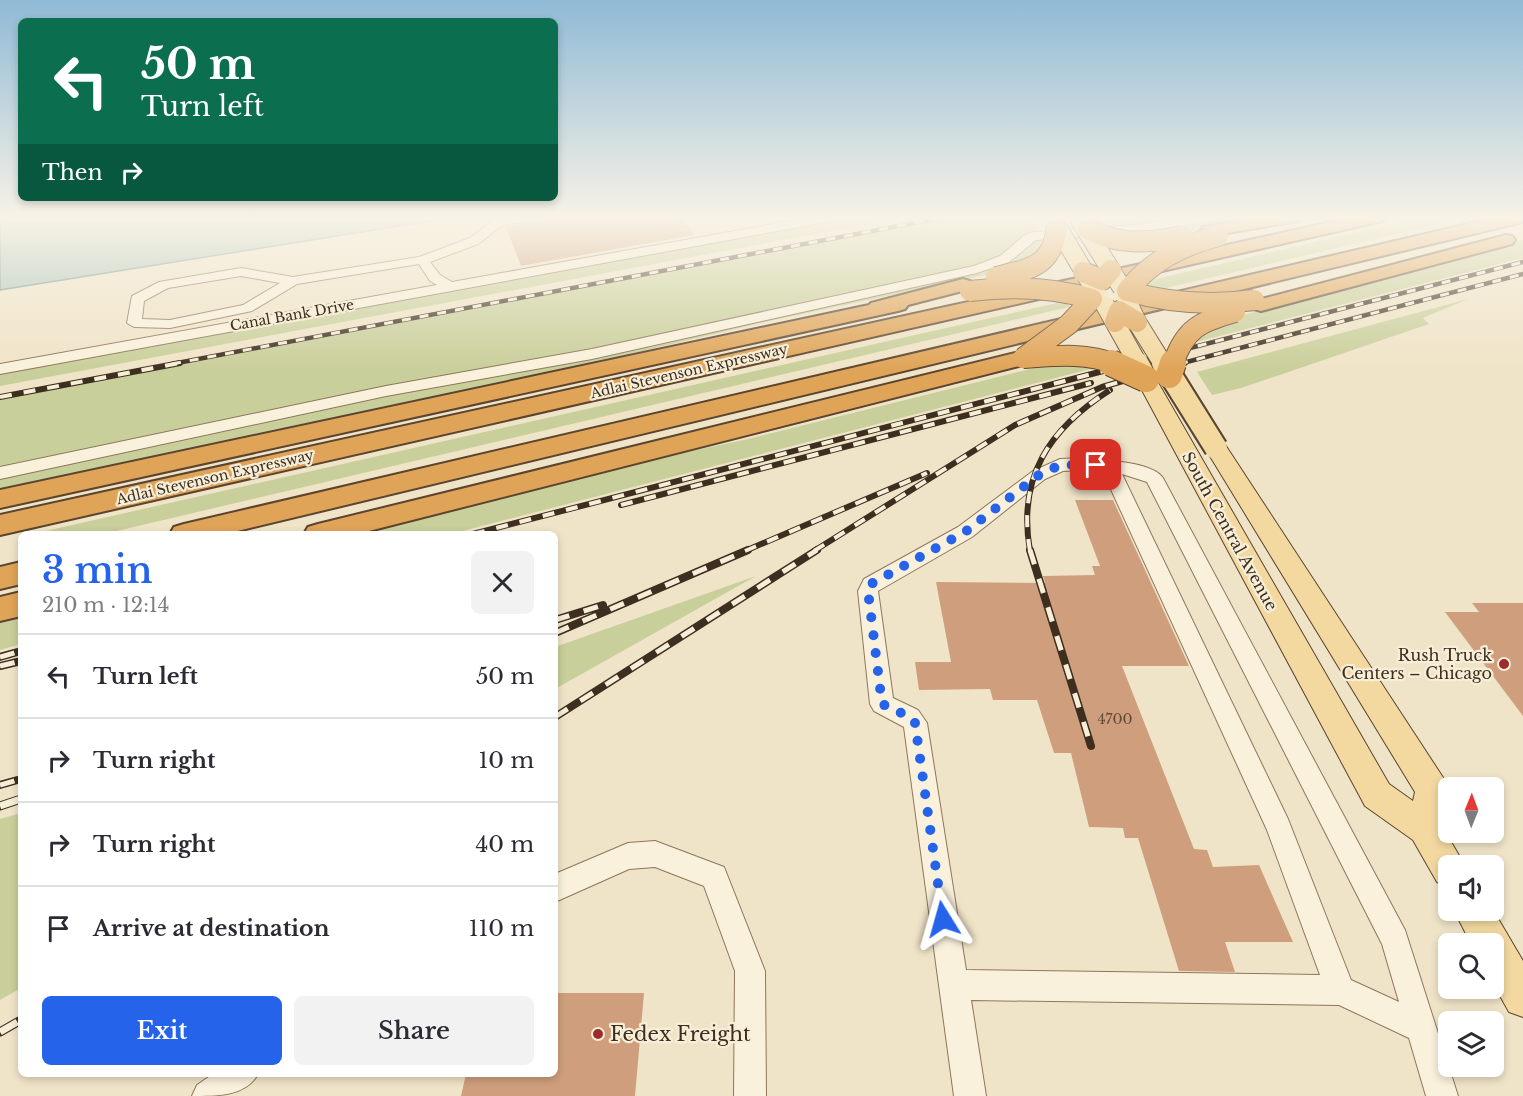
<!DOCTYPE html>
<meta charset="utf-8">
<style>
:root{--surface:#fff;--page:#f2f2f3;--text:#2b2b33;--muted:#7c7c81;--line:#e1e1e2;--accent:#2563eb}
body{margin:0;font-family:"Libre Baskerville",serif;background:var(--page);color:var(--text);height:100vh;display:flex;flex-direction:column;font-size:22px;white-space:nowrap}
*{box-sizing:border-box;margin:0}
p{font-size:20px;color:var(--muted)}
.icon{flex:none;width:33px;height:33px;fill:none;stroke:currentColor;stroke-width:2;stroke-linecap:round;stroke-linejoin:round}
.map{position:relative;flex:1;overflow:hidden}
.panel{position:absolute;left:18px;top:531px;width:540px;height:546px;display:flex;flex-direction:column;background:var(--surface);border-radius:9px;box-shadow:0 3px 9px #0003}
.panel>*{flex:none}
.top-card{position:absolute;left:18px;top:18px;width:540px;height:183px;border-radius:9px;box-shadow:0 3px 9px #0003;background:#0b6e4f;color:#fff;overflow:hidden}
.needle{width:39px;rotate:1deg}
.controls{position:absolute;left:1438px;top:777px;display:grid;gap:12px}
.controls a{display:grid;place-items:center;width:66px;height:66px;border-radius:9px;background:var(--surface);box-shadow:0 3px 9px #0003;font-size:30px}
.pin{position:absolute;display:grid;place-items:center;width:51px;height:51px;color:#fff;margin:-26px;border-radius:12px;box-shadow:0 3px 9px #0006}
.me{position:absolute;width:66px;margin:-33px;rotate:352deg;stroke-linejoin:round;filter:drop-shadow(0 0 4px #0008)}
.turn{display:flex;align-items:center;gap:21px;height:126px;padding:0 24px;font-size:27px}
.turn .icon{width:78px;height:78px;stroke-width:2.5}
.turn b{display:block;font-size:42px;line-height:51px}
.then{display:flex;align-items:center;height:57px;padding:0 24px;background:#0003;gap:12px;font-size:22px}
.round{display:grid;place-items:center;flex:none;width:63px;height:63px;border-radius:9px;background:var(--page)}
.overview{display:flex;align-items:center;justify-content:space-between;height:102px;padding:0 24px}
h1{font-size:36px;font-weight:600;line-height:45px;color:var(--accent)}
.button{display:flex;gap:12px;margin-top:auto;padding:12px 24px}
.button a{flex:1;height:69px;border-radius:9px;background:var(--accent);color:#fff;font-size:24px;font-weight:600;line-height:69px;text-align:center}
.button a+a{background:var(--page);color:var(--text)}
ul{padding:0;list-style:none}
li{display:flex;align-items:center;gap:18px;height:84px;padding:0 24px;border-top:2px solid var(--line)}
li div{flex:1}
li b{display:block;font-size:22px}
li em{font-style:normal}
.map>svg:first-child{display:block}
.green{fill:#c9cf9b}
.water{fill:#a9c4bc;stroke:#6f938a;stroke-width:1.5}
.building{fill:#cf9f7d}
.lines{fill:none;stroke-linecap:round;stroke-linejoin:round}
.minor-casing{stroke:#8d765c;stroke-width:2}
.major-casing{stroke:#5b4430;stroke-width:2}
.highway-casing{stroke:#5b4430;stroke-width:4}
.minor{fill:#faf1dc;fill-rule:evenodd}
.major{fill:#f3d9a0;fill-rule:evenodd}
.highway{fill:#e0a458;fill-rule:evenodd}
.rail-far3-casing{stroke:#3d2e20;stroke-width:4.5}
.rail-far2-casing{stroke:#3d2e20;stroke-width:6}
.rail-far1-casing{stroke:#3d2e20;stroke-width:8}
.rail-casing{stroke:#3d2e20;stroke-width:9}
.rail-far3{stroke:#f7eed8;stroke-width:3;stroke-dasharray:9;stroke-linecap:butt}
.rail-far2{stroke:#f7eed8;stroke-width:4;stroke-dasharray:12;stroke-linecap:butt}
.rail-far1{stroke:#f7eed8;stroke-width:5;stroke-dasharray:15;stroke-linecap:butt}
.rail{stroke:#f7eed8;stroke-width:7;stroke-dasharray:20;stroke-linecap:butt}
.major-bridge-far1-casing{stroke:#5b4430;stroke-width:20;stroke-linecap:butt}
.major-bridge-casing{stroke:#5b4430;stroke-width:26;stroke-linecap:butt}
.highway-bridge-far1-casing{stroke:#5b4430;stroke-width:22;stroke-linecap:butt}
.highway-bridge-casing{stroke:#5b4430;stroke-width:28;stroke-linecap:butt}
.major-bridge-far1{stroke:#f3d9a0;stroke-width:18}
.major-bridge{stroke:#f3d9a0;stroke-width:22}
.highway-bridge-far1{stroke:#e0a458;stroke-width:20}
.highway-bridge{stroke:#e0a458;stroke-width:26}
.route{stroke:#2563eb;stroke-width:10;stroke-dasharray:0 18}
.poi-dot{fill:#9e2a2b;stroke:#f7eed8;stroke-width:2}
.labels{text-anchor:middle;stroke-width:4.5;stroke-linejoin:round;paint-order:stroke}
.far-street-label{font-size:14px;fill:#3d2e20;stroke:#f7eed8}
.number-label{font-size:14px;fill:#624a37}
.street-label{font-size:16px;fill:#3d2e20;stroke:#f7eed8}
.poi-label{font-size:16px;fill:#3d2e20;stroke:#f7eed8;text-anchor:end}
.near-poi-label{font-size:20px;fill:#3d2e20;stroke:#f7eed8;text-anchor:start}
</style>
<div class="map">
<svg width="1523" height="1096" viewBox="0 0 1523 1096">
<rect width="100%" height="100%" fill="#f0e4c8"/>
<path class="green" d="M853,217h53l-906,169v-15z
M956,217h75l9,17 2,12 -6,10 -41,17 -235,50 -184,44 -576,124v-92z
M1091,217h165l-109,23 -51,-16z
M1423,217h46l-316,74 -6,-10z
M1523,240v18l-331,85 35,-24 165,-41z
M1468,299l-45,19 6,6 -188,64 -29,7 -15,-23z
M1066,301l3,6 -965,227h-72z
M1062,361l40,5 -651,168h-111l221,-55 187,-40z
M756,576l-201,113v-42z
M21,613v31l-21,6v-32z
M21,813v175l-21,12v-181z"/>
<path class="water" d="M10,217h445l-455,73v-72z"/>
<path class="building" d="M555,217h126l13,18 -173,31 -15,-39z
M1075,500h38l76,166h-67l72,183 13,1 6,17 46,-2 34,77h-68l10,30 -56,-1 -41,-133h-13l-2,-10 -34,-1 -18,-74h-17l-17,-53h-44l-3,-11 -71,1 -4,-28h36l-15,-80 109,1 -2,-7 52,-1 -3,-9h8z
M1472,603h51v113l-78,-104h34z
M555,993h89l-9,103h-174l5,-22h89z"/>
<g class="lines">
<defs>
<path id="minor" d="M508,217h28l-6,4 -27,4 -25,19 -48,18 10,13 12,7 360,-65h26l-6,4 -832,153v-10l437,-79 -7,-4 -11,-17 -122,20 -45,27 -82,17 -36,-1 -7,-4 5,-27 27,-14 82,-14 52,9 126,-20 51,-19 25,-19zM241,276l39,7 -37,22 -73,15 -28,-1 2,-18 24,-13z
M1189,217h29l-6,4 -77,12 -99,7 -27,22 -32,11 -385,86 -206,37 -386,83v-12l386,-81 206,-37 382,-83 26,-10 25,-21 8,-3 102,-7z
M1081,458c19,2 71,3 82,20l242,452 53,166h-32l-17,-58 -70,-33 -368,-5 15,96h-32l-50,-369 -30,-16 -4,-7 -12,-113 6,-12 94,-52 75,-56 27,-12zM1081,470l22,2 164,358 53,145 -354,-5 -39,-247 -9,-13 -25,-12 -15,-107 94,-54 73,-58 18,-8zM1122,474l25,8 235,462 17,58 -48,-22 -63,-161z
M655,841l69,26 41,104 1,125h-32l1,-125 -31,-85 -49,-19 -26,2 -74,33v-28l73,-31z
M213,1074h45c-12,22 -40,22 -66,22l5,-11z"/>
<path id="major" d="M1146,373l7,2 3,4 233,405 24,17 2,-9 -210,-344 3,-5 8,-2 8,2 220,336 4,11 -6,36 23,40h-16v21l-12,-5 -24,-42 -48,-34 -229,-427 3,-4z
M1454,910h39l30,51v56l-14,-5 -15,-27v-41h-23z"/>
<path id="highway" d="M1261,217h41l-3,4 -90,15 -6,-1 -3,-4 3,-4 6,-1z
M1354,217h33l-3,4 -6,1 -1378,313v-20z
M1498,217h25v5l-1298,312h-55l4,-7 10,-3z
M1506,235l6,1 3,4 -3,4 -251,67 -7,-2 -3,-4 3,-4z
M963,279l7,2 3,4 -3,4 -62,16 -3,4 -7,2 -898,197v-18l869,-185 2,-2z
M1023,351l8,2 3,5 -3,5 -674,171h-53l4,-7 10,-3z
M21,562v22l-21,5v-22z
M21,592v24l-21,5v-24z"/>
</defs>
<use href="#minor" class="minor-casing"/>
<use href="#major" class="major-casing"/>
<use href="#highway" class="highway-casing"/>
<use href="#minor" class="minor"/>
<use href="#major" class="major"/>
<use href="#highway" class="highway"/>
<defs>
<path id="rail-far3" d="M172,364l774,-147
M1128,364l395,-102
M1179,364l344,-90"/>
<path id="rail-far2" d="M0,397l180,-34
M621,505l470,-122
M473,534l661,-171
M745,551l182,-78
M814,551l201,-126 87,-38 83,-24
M1030,551c-13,-74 19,-122 80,-161"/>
<path id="rail-far1" d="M1030,550l61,196
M555,620l48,-15
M555,633l193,-83
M0,657l21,-6
M0,666l21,-5
M555,717l262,-167
M0,785l21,-6"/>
<path id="rail" d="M0,806l21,-7
M0,1032l21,-12"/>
</defs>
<use href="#rail-far3" class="rail-far3-casing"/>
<use href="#rail-far2" class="rail-far2-casing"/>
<use href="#rail-far1" class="rail-far1-casing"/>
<use href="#rail" class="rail-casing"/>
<use href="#rail-far3" class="rail-far3"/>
<use href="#rail-far2" class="rail-far2"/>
<use href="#rail-far1" class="rail-far1"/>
<use href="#rail" class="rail"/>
<defs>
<path id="major-bridge-far1" d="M1078,217l44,71
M1057,226l39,66
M1125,296l12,26 26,42
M1105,305l33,59"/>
<path id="major-bridge" d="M1137,363l9,16
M1163,363l53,85"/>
<path id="highway-bridge-far1" d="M1088,229c32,17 60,14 95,7
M1218,236c-37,10 -67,25 -91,55 42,12 83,15 127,9
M1083,272l19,8 9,-10
M996,277c35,-8 57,-11 61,-51
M970,291c42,-5 81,-4 122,8l-23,25 -46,34
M1115,322l4,-11 18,11
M1023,358c31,-2 62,-6 92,6
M1173,364c12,-36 27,-42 62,-52"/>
<path id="highway-bridge" d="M1111,363l35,16
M1169,375l4,-12"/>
</defs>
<use href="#major-bridge-far1" class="major-bridge-far1-casing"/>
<use href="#major-bridge" class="major-bridge-casing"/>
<use href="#highway-bridge-far1" class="highway-bridge-far1-casing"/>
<use href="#highway-bridge" class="highway-bridge-casing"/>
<use href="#major-bridge-far1" class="major-bridge-far1"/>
<use href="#major-bridge" class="major-bridge"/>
<use href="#highway-bridge-far1" class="highway-bridge-far1"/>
<use href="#highway-bridge" class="highway-bridge"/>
</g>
<linearGradient id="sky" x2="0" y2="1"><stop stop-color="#8fbad6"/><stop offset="0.59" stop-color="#f8f3e6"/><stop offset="1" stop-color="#f8f3e6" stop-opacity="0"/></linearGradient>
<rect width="1523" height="370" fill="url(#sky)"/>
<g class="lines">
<path class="route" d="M943,919l-28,-196 -5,-6 -28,-13 -14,-113 3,-7 94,-52 74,-57 21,-10h36"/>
</g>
<g class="poi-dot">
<circle cx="1504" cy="664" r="6"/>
<circle cx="598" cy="1034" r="6"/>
</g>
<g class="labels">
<g class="far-street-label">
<text transform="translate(292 315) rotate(-10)" y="5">Canal Bank Drive</text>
<text transform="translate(689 371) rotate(-13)" y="5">Adlai Stevenson Expressway</text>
<text transform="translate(215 477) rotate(-13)" y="5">Adlai Stevenson Expressway</text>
</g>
<g class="number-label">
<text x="1115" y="724">4700</text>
</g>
<g class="street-label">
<text transform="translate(1230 531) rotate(61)" y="6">South Central Avenue</text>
</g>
<g class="poi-label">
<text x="1492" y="661">Rush Truck<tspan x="1492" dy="18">Centers – Chicago</tspan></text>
</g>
<g class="near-poi-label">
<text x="610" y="1041">Fedex Freight</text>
</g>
</g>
</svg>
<div class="controls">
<a><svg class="needle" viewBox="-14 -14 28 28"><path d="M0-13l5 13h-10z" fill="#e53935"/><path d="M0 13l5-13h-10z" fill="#7c7c81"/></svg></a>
<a><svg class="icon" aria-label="sound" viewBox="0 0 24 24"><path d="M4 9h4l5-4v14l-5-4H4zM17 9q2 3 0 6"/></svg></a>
<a><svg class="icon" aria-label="search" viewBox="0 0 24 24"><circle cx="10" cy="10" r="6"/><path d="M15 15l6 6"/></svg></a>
<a><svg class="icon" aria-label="layers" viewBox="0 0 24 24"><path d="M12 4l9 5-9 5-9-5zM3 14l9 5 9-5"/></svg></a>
</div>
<div class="pin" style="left:1096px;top:465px;background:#d93025"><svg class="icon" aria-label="arrive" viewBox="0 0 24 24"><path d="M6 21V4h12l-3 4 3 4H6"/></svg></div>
<svg class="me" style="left:943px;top:919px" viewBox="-20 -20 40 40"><path d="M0-17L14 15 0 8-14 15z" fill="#2563eb" stroke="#fff" stroke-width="4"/></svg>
<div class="top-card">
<div class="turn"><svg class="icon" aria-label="left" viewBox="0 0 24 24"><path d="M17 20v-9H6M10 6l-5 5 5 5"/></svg><div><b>50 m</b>Turn left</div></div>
<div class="then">Then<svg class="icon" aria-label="right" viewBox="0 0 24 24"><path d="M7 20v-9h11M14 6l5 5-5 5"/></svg></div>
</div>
<section class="panel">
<div class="overview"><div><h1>3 min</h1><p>210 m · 12:14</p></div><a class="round"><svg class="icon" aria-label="close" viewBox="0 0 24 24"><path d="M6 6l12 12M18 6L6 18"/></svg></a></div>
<ul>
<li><svg class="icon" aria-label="left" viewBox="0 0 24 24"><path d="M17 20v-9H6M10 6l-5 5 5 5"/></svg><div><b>Turn left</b></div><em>50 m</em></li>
<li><svg class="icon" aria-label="right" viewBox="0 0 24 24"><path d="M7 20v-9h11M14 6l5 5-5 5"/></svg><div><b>Turn right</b></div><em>10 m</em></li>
<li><svg class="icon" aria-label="right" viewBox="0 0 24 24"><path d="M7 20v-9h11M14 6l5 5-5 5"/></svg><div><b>Turn right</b></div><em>40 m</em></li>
<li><svg class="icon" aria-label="arrive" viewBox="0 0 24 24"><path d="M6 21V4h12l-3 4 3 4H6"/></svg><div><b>Arrive at destination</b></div><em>110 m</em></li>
</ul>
<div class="button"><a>Exit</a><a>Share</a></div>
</section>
</div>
